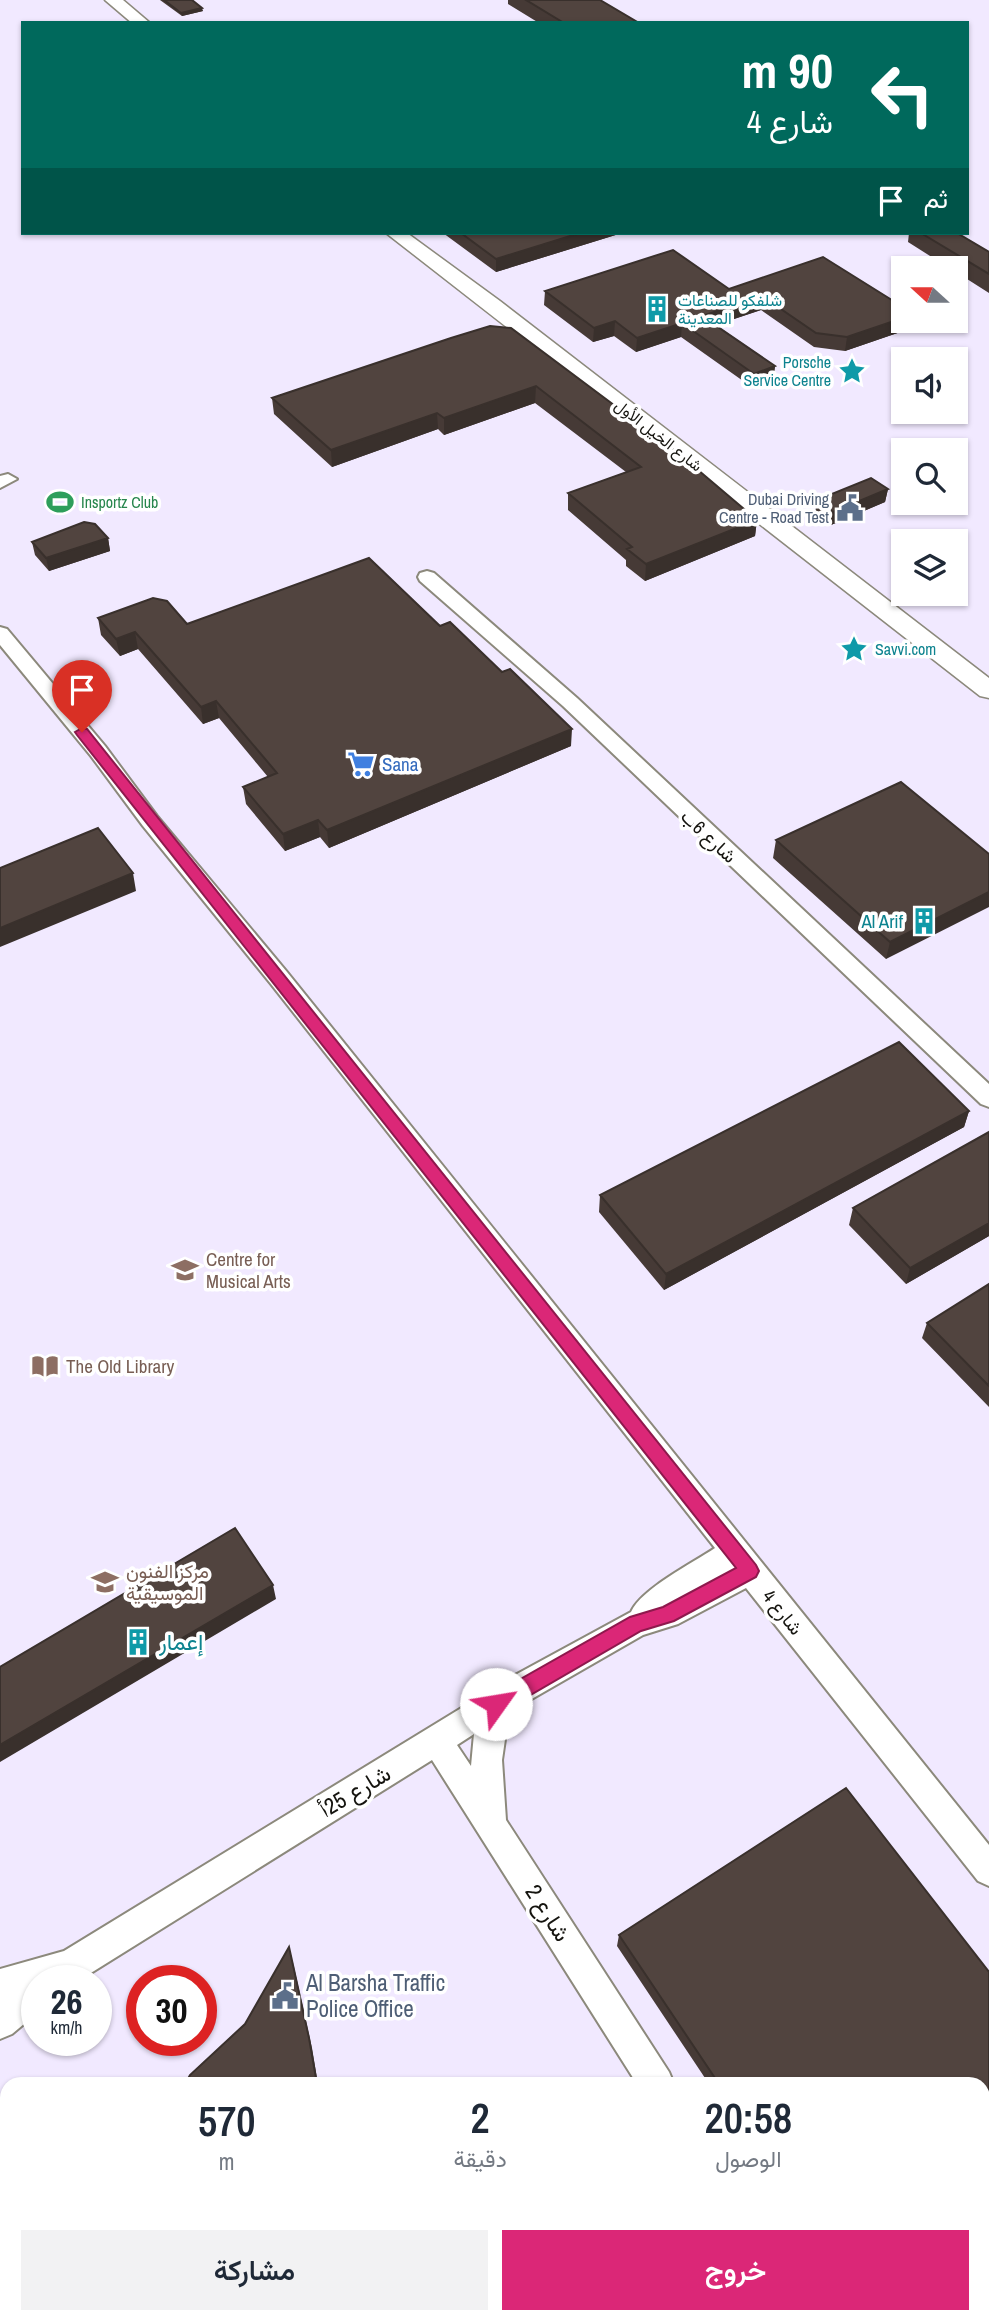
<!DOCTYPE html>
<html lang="ar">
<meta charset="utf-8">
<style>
:root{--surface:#fff;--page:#f2f2f3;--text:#1f2937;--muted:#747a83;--accent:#db2777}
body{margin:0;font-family:"Archivo Narrow",Vazirmatn,sans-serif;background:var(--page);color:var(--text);direction:rtl;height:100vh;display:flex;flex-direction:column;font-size:26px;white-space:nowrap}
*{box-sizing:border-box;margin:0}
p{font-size:23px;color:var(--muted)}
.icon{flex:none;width:38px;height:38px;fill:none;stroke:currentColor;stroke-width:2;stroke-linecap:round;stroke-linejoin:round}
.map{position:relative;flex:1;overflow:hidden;direction:ltr}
.sheet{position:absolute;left:0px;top:2077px;width:990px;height:247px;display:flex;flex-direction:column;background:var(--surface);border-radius:21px 21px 0 0;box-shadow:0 2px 5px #0004;direction:rtl}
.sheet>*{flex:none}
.banner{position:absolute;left:21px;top:21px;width:948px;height:214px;border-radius:0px;box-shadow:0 2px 5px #0004;direction:rtl;background:#00695c;color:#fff;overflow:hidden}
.needle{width:46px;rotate:291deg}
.tools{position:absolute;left:891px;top:256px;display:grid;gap:14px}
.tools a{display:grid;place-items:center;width:77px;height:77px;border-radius:0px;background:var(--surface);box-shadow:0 2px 5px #0004;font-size:35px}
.speed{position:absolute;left:21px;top:1965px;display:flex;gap:14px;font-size:35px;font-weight:700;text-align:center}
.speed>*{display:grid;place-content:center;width:91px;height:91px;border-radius:50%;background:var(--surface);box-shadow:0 2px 5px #0004;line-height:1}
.speed small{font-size:18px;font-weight:400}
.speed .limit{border:10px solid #d22;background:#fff;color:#111}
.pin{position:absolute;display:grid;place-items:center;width:60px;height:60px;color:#fff;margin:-72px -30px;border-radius:50% 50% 50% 0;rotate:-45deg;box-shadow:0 0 7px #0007}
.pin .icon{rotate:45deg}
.me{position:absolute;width:77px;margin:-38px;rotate:58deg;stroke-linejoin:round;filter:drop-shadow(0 0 5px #0008)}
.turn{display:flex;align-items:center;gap:24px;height:147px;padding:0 21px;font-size:32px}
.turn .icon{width:91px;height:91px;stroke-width:2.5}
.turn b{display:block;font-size:49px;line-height:60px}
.then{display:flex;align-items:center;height:66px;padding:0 21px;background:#0003;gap:14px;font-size:26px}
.eta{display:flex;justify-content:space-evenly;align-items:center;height:119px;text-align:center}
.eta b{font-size:42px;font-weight:600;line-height:49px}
.cta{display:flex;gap:14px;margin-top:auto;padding:14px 21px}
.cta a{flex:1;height:80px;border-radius:0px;background:var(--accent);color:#fff;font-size:28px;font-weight:600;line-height:80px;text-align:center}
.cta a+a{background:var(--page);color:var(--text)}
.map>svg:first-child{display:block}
.industrial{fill:#f1e9ff;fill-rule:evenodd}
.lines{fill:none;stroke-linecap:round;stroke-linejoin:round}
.minor-casing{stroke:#8c897c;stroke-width:4}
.major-casing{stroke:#8c897c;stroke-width:3}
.minor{fill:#fff;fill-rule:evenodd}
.major{fill:#fff;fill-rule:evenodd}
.wall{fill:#463a36}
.shaded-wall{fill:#39302c}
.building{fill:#51443f;stroke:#39302c;stroke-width:2}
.route{fill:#db2777;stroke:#8e194d;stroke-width:2}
.labels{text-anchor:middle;stroke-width:7;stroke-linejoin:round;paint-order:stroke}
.far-culture-label{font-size:16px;fill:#0d838f;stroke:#fff;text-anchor:start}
.far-street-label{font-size:16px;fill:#15140f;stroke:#fff}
.far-service-label{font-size:16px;fill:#4e5e75;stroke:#fff;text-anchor:end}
.far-leisure-label{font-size:16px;fill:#27864d;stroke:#fff;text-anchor:start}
.shop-label{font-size:19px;fill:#366cbe;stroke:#fff;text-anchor:start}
.street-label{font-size:19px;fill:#15140f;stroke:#fff}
.culture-label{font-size:19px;fill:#0d838f;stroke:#fff;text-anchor:end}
.education-label{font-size:19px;fill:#785e54;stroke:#fff;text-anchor:start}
.near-culture-label{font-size:23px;fill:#0d838f;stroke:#fff;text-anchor:start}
.near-street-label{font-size:23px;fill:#15140f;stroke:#fff}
.near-service-label{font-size:23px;fill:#4e5e75;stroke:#fff;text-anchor:start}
</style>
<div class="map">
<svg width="989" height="2323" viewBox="0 0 989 2323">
<rect width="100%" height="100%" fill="#fbf8ea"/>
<path class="industrial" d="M0,0h989v2323h-989zM23,23h945v210h-945zM903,268h53v52h-53zM903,359h53v52h-53zM903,450h53v52h-53zM903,541h53v52h-53zM37,1981h59v59h-59zM142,1981h59v59h-59zM7,2084h977v233h-977z"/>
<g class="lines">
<defs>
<path id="minor" d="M8,474l9,5 -17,9v-12z
M427,571l7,2 143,125 412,386v23l-8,-3 -418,-398 -143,-125 -2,-4 2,-4z
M0,627l7,2 98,117 52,70 130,156 702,873v41l-11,-5 -232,-293 -68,36 -35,11 -134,77 -7,48 4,60 163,252 5,12h-37l-205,-324 -354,221h-41v32l-25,21 -12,5v-70l64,-18 453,-277 114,-62c10,-23 62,-49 84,-64l-444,-564 -128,-158 -52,-70 -91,-111zM474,1734l-3,32 -14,-21z
M791,2317h38l2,6h-38z"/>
<path id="major" d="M105,0h18l27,23h-18z
M386,233h21l93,68 489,377v20l-9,-2z"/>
</defs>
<use href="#minor" class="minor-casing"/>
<use href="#major" class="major-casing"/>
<use href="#minor" class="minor"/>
<use href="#major" class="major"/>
</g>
<path class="wall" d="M160,0h32l11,11 -21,5z
M508,0h92l39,23h-100l-31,-19z
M443,233h179l-126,39z
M909,233h48l32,19v41l-33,-21v-4h-7l-41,-26z
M729,289l183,39 -67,23 -31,-4 -53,-37 -45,15 59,41 -2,15 -20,7 -72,-51 -45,15 -22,-16 -21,6 -49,-37 1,-14z
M490,326l267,194 -2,16 -110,45 -19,-15v-6l-58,-50v-17l58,-21 -91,-69 -91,32 -6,-6 -106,38 -58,-53 -2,-16z
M888,489l-3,13 -54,23 -16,-12 2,-13z
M108,538l2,13 -61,20 -14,-16 -3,-13z
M98,618l89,6 253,2 131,120 -242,102 -9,-11 -35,14 -39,-47 -3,-17 25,-10 -49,-59 -16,6 -65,-75 -18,7 -19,-21z
M776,840l213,14 -103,105 -113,-101z
M969,1111l-5,16 -300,163 -65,-78 1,-17z
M989,1132v104l-83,48 -57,-59 4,-17z
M989,1284v123l-67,-69 5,-15z
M846,1788l143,184v351h-122l-4,-6h121v-233h-275l-92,-138 2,-11z"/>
<path class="shaded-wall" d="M202,8l1,3 -21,5 -1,-3z
M580,233h42l-126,39v-13z
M762,296l-1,14 -60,20 1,-14z
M903,318v2h10l-1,8 -67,23 2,-14z
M615,321l-1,15 -21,6 1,-14z
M682,323l-1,14 -45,15 1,-14z
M775,366l-2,15 -20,7 1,-14z
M536,386l-1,17 -91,32v-17z
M437,413l1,16 -106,38 -1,-17z
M888,489l-3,13 -54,23 2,-13z
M757,520l-2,16 -110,45 1,-17z
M108,538l2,13 -61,20 -3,-13z
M135,632l3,17 -18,7 -4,-17z
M216,701l3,17 -16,6 -2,-17z
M572,729l-1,17 -242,102 -2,-18z
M318,820l2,17 -35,14 -2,-17z
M133,873l3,18 -136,56v-19z
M989,892v15l-103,52 4,-17z
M969,1111l-5,16 -300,163 2,-16z
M989,1223v13l-83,48 4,-16z
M273,1585l3,14 -276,163v-17z
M292,1958l20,90 6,36h-1z"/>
<path class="building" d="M164,0h28l10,8 -21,5z
M526,0h74l39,23h-75z
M461,233h119l-84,26z
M921,233h36l32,19v22z
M673,250l56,39 94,-32 80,50v11l-56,19 -31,-4 -54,-37 -60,20 73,50 -21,8 -72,-51 -45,15 -22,-17 -21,7 -49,-37z
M490,326l21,2 167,125 79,67 -111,44 -19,-15 5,-2 -64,-54 73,-26 -105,-81 -92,32 -7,-5 -106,37 -59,-52 179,-60z
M871,478l17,11 -55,23 -16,-12z
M84,522l11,2 13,14 -62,20 -14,-16z
M369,558l71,68 10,-4 52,50 8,-3 62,60 -245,101 -9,-10 -35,14 -40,-47 34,-14 -61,-72 -15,6 -66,-75 -19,7 -18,-21 55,-20 14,3 20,23z
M901,782l88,72v38l-99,50 -114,-102z
M98,828l35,45 -133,55v-60z
M899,1042l70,69 -303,163 -66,-79z
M989,1132v91l-79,45 -57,-60z
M989,1284v102l-62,-63z
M235,1528l38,57 -273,160v-78z
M846,1788l143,184v351h-111l-4,-6h110v-233h-265l-100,-149z
M289,1947l20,91 8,46h-132l5,-9 55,-51z
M64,2317h238l3,6h-248z
M384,2317h49l18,5v1h-78z"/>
<path class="route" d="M82,728l5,1 669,836 3,6 -3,6 -82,44 -33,10 -138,80 -7,2 -7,-2 -3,-7 3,-7 141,-80 33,-10 73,-39 -659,-833 -2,-3z"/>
<defs>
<symbol id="building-bare" viewBox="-9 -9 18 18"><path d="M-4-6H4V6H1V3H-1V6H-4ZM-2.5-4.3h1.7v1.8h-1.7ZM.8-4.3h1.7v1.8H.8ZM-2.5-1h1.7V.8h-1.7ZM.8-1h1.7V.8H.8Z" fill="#0f9aa8" stroke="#fff" stroke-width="2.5" paint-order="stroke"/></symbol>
<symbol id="sight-bare" viewBox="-9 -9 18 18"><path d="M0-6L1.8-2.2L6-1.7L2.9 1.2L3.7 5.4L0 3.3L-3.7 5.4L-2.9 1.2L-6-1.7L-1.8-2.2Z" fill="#0f9aa8" stroke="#fff" stroke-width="2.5" paint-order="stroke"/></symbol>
<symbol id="stadium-bare" viewBox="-9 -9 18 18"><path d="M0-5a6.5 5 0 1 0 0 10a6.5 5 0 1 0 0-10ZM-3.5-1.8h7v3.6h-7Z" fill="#2e9e5b" stroke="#fff" stroke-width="2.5" paint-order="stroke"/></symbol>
<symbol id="civic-bare" viewBox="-9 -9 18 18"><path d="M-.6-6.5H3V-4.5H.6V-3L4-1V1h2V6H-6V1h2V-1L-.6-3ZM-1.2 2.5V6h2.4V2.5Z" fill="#5c6f8a" stroke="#fff" stroke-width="2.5" paint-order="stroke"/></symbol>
<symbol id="supermarket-bare" viewBox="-9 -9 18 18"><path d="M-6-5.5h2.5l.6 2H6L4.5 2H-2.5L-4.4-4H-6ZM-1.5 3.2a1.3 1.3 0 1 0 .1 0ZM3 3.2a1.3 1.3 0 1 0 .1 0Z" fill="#3f7fe0" stroke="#fff" stroke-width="2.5" paint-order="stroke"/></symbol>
<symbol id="school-bare" viewBox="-9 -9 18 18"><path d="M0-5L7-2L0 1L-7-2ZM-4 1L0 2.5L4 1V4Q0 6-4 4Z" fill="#8d6e63" stroke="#fff" stroke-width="2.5" paint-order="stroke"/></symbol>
<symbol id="library-bare" viewBox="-9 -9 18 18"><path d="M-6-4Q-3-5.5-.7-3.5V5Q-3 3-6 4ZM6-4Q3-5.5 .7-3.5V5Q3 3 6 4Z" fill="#8d6e63" stroke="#fff" stroke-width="2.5" paint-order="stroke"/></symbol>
</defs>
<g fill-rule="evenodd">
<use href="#building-bare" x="638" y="290" width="38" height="38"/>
<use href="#sight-bare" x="833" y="352" width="38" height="38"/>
<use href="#stadium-bare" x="41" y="483" width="38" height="38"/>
<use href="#civic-bare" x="831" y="489" width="38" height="38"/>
<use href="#sight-bare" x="835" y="630" width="38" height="38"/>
<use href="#supermarket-bare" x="342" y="745" width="38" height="38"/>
<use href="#building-bare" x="905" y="902" width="38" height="38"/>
<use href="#school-bare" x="166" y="1251" width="38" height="38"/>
<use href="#library-bare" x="26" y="1347" width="38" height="38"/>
<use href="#school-bare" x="86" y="1563" width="38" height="38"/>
<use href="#building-bare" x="119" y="1623" width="38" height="38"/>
<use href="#civic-bare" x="266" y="1977" width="38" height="38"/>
</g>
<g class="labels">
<g class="far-culture-label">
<text x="678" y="306">شلفكو للصناعات<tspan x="678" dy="18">المعدينة</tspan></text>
<text x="831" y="368" text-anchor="end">Porsche<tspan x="831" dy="18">Service Centre</tspan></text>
<text x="875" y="655">Savvi.com</text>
</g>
<g class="far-street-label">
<text transform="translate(659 435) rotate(38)" y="6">شارع الخيل الأول</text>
</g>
<g class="far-service-label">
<text x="829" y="505">Dubai Driving<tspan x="829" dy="18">Centre - Road Test</tspan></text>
</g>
<g class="far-leisure-label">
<text x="81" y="508">Insportz Club</text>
</g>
<g class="shop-label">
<text x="382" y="771">Sana</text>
</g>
<g class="street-label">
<text transform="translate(709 836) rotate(43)" y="7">شارع 6ب</text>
<text transform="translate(783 1612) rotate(51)" y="7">شارع 4</text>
</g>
<g class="culture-label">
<text x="903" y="928">Al Arif</text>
</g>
<g class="education-label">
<text x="206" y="1266">Centre for<tspan x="206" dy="22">Musical Arts</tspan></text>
<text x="66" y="1373">The Old Library</text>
<text x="126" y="1578">مركز الفنون<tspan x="126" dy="22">الموسيقية</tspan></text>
</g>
<g class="near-culture-label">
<text x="159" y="1650">إعمار</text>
</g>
<g class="near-street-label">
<text transform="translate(355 1791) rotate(-31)" y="8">شارع 25أ</text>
<text transform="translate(548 1913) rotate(57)" y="8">شارع 2</text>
</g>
<g class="near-service-label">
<text x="306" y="1991">Al Barsha Traffic<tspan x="306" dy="26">Police Office</tspan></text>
</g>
</g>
</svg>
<div class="tools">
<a><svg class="needle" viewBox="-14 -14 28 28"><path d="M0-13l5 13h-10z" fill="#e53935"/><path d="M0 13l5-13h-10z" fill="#747a83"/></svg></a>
<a><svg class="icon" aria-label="sound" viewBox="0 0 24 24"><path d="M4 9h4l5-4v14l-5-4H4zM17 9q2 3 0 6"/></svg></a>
<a><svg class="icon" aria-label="search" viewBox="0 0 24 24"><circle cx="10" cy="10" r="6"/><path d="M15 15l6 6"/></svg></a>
<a><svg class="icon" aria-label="layers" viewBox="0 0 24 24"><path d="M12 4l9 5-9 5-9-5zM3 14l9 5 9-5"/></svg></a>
</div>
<div class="speed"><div>26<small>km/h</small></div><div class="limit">30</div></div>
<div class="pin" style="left:82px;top:732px;background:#d93025"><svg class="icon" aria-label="arrive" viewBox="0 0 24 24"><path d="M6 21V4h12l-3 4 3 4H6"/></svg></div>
<svg class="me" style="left:496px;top:1704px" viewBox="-20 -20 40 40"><circle r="19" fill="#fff"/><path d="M0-13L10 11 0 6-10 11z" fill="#db2777"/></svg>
<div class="banner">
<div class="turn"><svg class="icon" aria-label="left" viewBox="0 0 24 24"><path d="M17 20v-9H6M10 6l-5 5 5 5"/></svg><div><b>90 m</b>شارع 4</div></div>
<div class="then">ثم<svg class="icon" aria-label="arrive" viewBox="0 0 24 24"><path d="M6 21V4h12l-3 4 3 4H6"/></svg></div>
</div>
<section class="sheet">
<div class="eta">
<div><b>20:58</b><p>الوصول</p></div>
<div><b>2</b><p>دقيقة</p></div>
<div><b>570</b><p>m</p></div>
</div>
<div class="cta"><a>خروج</a><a>مشاركة</a></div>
</section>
</div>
